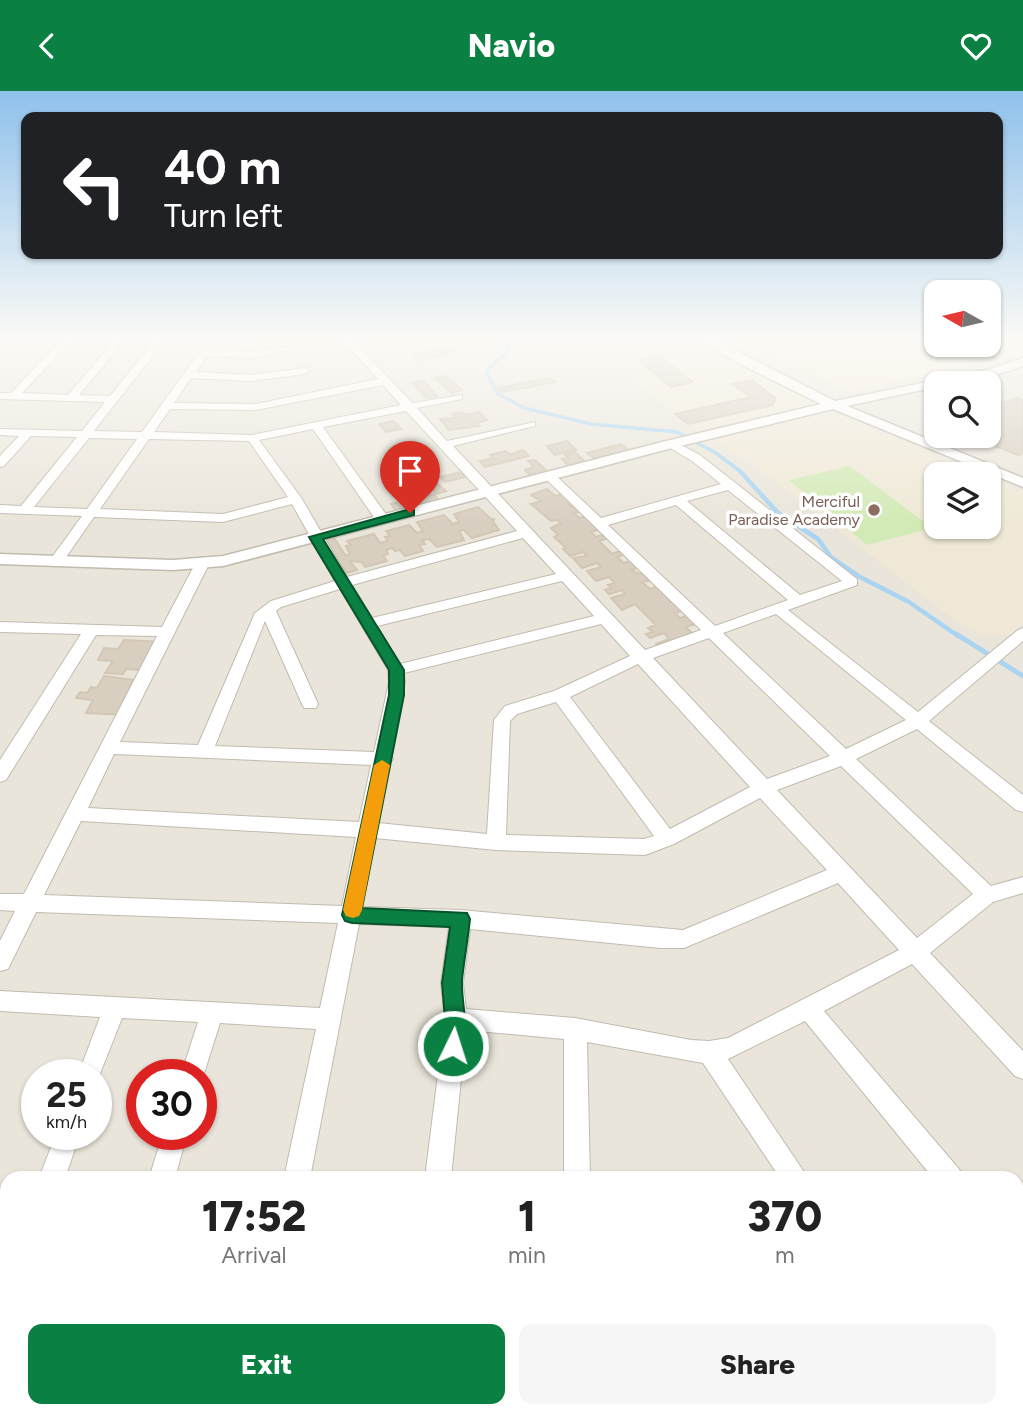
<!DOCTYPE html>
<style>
:root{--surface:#fff;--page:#f6f6f6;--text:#222;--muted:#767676;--accent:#0b8043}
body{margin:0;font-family:Figtree,sans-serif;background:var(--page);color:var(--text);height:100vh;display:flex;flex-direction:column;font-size:26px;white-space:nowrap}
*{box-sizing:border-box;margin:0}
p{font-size:23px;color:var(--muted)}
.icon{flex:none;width:38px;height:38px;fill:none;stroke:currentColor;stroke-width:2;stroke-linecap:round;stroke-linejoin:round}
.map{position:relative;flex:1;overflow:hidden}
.panel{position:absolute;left:0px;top:1080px;width:1024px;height:247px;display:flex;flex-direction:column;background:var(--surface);border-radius:21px 21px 0 0;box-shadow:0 2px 5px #0004}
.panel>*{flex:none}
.top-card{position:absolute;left:21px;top:21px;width:982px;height:147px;border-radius:14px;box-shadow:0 2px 5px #0004;background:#202124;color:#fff;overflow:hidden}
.needle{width:46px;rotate:278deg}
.fabs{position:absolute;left:924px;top:189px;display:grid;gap:14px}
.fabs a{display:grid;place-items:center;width:77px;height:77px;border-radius:14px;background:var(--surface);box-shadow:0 2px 5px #0004;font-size:35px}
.speed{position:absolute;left:21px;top:968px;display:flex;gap:14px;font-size:35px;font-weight:700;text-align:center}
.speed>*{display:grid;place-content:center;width:91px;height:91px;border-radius:50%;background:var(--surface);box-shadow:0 2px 5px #0004;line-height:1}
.speed small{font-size:18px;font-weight:400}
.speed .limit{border:10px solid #d22;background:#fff;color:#111}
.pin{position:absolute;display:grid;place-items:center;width:60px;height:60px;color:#fff;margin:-72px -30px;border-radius:50% 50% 50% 0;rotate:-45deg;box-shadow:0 0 7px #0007}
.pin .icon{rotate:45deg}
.me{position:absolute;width:77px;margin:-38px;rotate:4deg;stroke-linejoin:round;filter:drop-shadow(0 0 5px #0008)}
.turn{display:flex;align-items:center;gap:24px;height:147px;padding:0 28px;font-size:32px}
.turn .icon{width:91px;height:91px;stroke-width:2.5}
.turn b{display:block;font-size:49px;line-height:60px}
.eta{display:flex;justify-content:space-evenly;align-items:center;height:119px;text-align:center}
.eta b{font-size:42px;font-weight:800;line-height:49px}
.primary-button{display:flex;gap:14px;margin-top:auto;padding:14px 28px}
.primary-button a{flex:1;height:80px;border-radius:14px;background:var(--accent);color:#fff;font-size:28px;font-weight:800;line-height:80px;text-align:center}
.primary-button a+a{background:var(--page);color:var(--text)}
header{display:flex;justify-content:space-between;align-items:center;height:91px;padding:0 28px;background:var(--accent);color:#fff;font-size:32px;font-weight:800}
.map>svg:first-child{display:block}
.residential{fill:#eae5da;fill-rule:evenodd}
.commercial{fill:#f7ead8}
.education{fill:#efe8d6}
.green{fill:#d2eab5}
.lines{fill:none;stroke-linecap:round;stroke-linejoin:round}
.stream-far2{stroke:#a9d4f2;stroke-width:3.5}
.stream-far1{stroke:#a9d4f2;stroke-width:4.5}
.stream{stroke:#a9d4f2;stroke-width:5}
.building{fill:#d8cfc1;stroke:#d3c7b4;stroke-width:2}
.minor-casing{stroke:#c2bbae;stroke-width:2}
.tertiary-casing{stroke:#c2bbae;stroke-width:3}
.minor{fill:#fff;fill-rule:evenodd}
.tertiary{fill:#fff;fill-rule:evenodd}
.route{fill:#0b8043;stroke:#07532c;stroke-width:2}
.slow{fill:#f59e0b}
.education-dot{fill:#8d6e63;stroke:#fff;stroke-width:2.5}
.labels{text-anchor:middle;stroke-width:7;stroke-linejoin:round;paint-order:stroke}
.far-education-label{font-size:16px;fill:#785e54;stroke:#fff;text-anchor:end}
</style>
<header><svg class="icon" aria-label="back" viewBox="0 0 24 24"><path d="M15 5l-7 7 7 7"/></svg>Navio<svg class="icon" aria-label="heart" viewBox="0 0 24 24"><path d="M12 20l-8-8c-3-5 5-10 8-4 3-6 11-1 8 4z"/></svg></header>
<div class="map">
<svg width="1023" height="1326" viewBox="0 0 1023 1326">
<rect width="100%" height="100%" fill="#f6f3ec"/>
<path class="residential" d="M0,249h936v5h53v-5h34v1077h-1023zM936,292h53v53h-53zM936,383h53v53h-53zM37,984h59v59h-59zM142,984h59v59h-59zM7,1087h1010v233h-1010z"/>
<path class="commercial" d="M744,249h192v5h53v-5h34v13l-24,5 -13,-2 -15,4 1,4 -123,28z"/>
<path class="education" d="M706,255l113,58 -121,28 -89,-72z
M825,323l16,1 139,59h-44v53h53v-49l34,15v130l-13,11 -10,2h-16l-22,-10 -191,-148 -57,-38z"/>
<path class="green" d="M850,375l82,62 -65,17 -78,-65z"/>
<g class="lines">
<path class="stream-far2" d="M506,249l2,11 -22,21 11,21 27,15 67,16 86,8 39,21 25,19"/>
<path class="stream-far1" d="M739,379l39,43 40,26 13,18 29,20 49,25 49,34"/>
<path class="stream" d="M956,543l67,42"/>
</g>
<path class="building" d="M452,255l6,6 -38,8 -6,-6z
M659,265l34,26 -22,5 -33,-27z
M446,285l16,14 -11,3 -16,-15z
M550,287l5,4 -53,10 -4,-4z
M752,289l23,18 -2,7 -85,19 -13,-10 76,-17 -19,-13z
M423,290l14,15 -11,2 -14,-15z
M1017,307l6,2v52l-4,3 -43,-16 4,-2 -3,-1h12v-7l13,-9 -13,-8v-10l5,3z
M462,321l3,3 14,-3 8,8 -11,3 3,3 -30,4 -9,-11 15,-1 -2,-4z
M393,330l8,8 -15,3 -7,-8z
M567,350l9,9 -21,5 -8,-9z
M621,353l10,8 -34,9 -10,-8z
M523,359l6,6 -44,11 -5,-6 13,-3 -3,-3 16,-4 4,4z
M575,361l13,13 -17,4 -9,-10 6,-1 -3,-3z
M403,368l6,9 -11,2 -4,-4 -7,2 -3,-5z
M535,369l15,14 -13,3 -5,-4 -3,1 -4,-4 9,-3 -6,-6z
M461,381l4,5 -20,5 -5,-5z
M432,388l14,12 -10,3 -7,-9 -20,4 -4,-5z
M547,398l8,7 7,-2 12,9 -5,1 11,8 -6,1 5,5 8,-2 10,9 -3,1 4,4 -7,2 5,5 13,-4 4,4 -14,4 13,13 14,-5 3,4 -12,4 7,6 13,-5 2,9 -8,3 9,4 9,-3 9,8 -16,3 8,7 11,-4 28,24 -14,4 5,5 12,-4 9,8 -15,5 10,10 -35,12 -5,-5 13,-5 -5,-6 -14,5 -4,-4 7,-2 -5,-4 8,-3 -21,-21 -13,6 -11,-12 14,-4 -3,-4 -13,4 -4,-4 6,-2 -3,-3 7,-2 -6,-6 -13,4 -9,-10 14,-4 -4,-4 -15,5 -9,-10 14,-2 -4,-4 -13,4 -7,-7 3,-1 -12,-11 4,-2 -7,-7 10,-5 -4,-3 -6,1 -20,-17 10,-3 -10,-6z
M434,403l7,9 -43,11 -7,-10z
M478,416l12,11 5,2h-3l7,10 -27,8 -8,-8 -5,1 5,9 -27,7 -8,-8 -7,1 3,4 -6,1 4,6 -18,5 -5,-6 -5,1 -3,-3 -6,2 2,4 -5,1 4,6 -22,6 -3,-5 -12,-1 7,9 -10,3 -22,-32 9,-3 12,18 4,-2 -4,-8 5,-1 -4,-4 27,-7 6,9 8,-2 -3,-4 5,-1 -4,-5 23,-6 8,8 6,-2 -6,-9 27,-7 9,9 6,-2 -5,-8z
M124,549l40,2 -24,28 -14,-1 -3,5 -18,-1 8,-12 -15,-1 6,-12 14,1z
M104,585l30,4 -4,7 15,1 -16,27 -43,-2 7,-13 -17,-2 4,-6 7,1 4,-6 6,1z"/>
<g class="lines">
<defs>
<path id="minor" d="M61,249h11l-50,53 46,2 47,-55h10l-46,55 31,1 45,-56h10l-71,91 48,1 58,-81 4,-1 47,2 36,-5 5,3 -41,8 -44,-2 -11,16 55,3 54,-7 5,3 -5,3 -54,7 -60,-3 -17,25 82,1 122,-25 -36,-39h11l59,63 50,-8v4l-45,9 30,33 88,-19v4l-82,20 192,204 56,-20 -157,-153 2,-3h8l47,44 120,-34 -29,-23 -25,-15v-4l4,-2 29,15 157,124v6l-69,25 130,102 100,-82 5,-2v13l-94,80 94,74v17l-7,-2 -99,-81 -61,30 135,127 32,-9v16l-30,9 -63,51 93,98v28l-8,-3 -103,-112 -88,47 135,158 4,9h-30l-128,-157 -77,38 80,119h-28l-77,-115 -116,-21 3,136h-26v-139l-98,-9 -15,148h-26l20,-159 -4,-36 8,-56 -90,-3 -49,254h-26l32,-149 -96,-6 -19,60v-8h-20l17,-53 -76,-4 -26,66v-9h-18l22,-58 -100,-6v-20l320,17 18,-85 -302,-11 -28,57 -8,2v-30l15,-30 -15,-1v-16h24l133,-258 -61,-1 -90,145 -6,2v-22l81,-126 -81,-2v-10l162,5 33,-63 2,-3h10l2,3 -89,178 78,3 57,-132 16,-12 64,-20 -43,-77 -69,18 -129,-5 -32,46h-10l-2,-3 32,-44 -82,-3v-8l21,1 56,-69 -46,-1 -27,30 -4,1v-11l19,-20 -19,-1v-6l82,2 23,-29 -105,-3v-6h11zM383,294l18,20 -149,30 -98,-3 16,-23 86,1zM406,320l111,120 -170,46 -45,-78 -43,-59 54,-11 65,94 5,1 7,-4 -67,-93zM89,347l48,1 -50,70 -53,-2zM149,348l100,2 39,56 -65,17 -123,-5zM728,399l114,91 -42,14 -113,-94zM676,414l112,95 -73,26 -107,-101zM523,447l33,36 -184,44 -20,-33zM562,490l32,35 -194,48 -23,-38zM340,498l48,81 1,12 -15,70 -159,-6 50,-125 37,83 2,4h12l2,-4 -42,-93 5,-4zM776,523l130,106 -60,29 -123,-116zM601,533l29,32 -76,35 -49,15 -11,14 -7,114 -109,-11 11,-59 4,-5 -2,-3 14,-74 -1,-9zM709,547l121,118 -63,23 -114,-121zM638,573l112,123 -80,42 -100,-132zM556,611l98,134 -10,3 -138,-4 4,-114 7,-7zM114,663l257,11 -12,57 -271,-14zM841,675l132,128 -56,44 -140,-148zM760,707l67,72 -144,60 -222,-20 -99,-3 13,-69 121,12 149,5 29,-11zM81,730l275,16 -14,69 -298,-11zM838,792l61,67 -171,88 -19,3 -18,-1 -116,-22 -109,-9 -3,-26 7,-54 190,19h24z
M56,1043h24l-15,44h-26z
M163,1043h24l-12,44h-26z
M1017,1153l6,2v32l-6,-3z
M7,1197v44l-7,3v-44z
M76,1320h30l-2,6h-30z
M234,1320h30l-1,6h-30z
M396,1320h30l-1,6h-30z
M565,1320h30v6h-30z
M940,1320h31l3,6h-31z"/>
<path id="tertiary" d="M700,249h15l120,61 155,-32 33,-11v8c-28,10 -57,17 -87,17v4l-89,19 176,72v9l-190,-78 -161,39 -449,118 -50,4 -173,-6v-10l173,6 50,-4 439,-114 159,-38 -81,-40z"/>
</defs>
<use href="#minor" class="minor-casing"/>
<use href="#tertiary" class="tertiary-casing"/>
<use href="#minor" class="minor"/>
<use href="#tertiary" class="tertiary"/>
</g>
<linearGradient id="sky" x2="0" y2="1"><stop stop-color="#8fc1ec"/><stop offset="0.57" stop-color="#fbfaf6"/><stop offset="1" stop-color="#fbfaf6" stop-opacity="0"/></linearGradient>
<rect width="1023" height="435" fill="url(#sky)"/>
<path class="route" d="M410,418l4,1v5l-91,24 81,131v25l-42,213 105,5 3,6c-2,20 -6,41 -8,61 -1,25 9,49 -2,73l-7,2 -8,-2 -3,-7 3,-27 -3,-36 8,-56 -98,-4 -7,-2 -3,-6 47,-220v-25l-80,-133z"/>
<path class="slow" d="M382,669l8,5 -28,145 -3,6 -6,2 -7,-2 -3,-6 31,-145z"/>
<circle class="education-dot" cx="874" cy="419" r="7"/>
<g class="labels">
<g class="far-education-label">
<text x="860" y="416">Merciful<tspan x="860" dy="18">Paradise Academy</tspan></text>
</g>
</g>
</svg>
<div class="fabs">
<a><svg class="needle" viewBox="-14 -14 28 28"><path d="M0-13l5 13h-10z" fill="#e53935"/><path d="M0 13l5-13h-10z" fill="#767676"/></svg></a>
<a><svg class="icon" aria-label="search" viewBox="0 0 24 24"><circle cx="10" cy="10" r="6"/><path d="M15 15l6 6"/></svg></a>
<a><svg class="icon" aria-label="layers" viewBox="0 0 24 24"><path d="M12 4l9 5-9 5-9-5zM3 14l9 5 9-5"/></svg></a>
</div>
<div class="speed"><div>25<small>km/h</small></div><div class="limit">30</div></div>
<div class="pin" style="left:410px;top:422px;background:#d93025"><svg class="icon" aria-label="arrive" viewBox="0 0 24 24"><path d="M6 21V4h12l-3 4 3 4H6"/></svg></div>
<svg class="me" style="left:453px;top:955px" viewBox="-20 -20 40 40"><circle r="17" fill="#0b8043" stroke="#fff" stroke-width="3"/><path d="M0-11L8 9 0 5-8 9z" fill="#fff"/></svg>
<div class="top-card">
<div class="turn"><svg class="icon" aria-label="left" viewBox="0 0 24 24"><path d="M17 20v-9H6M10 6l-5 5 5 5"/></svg><div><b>40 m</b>Turn left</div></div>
</div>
<section class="panel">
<div class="eta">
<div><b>17:52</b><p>Arrival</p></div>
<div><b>1</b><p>min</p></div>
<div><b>370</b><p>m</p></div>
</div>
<div class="primary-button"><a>Exit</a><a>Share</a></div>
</section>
</div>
